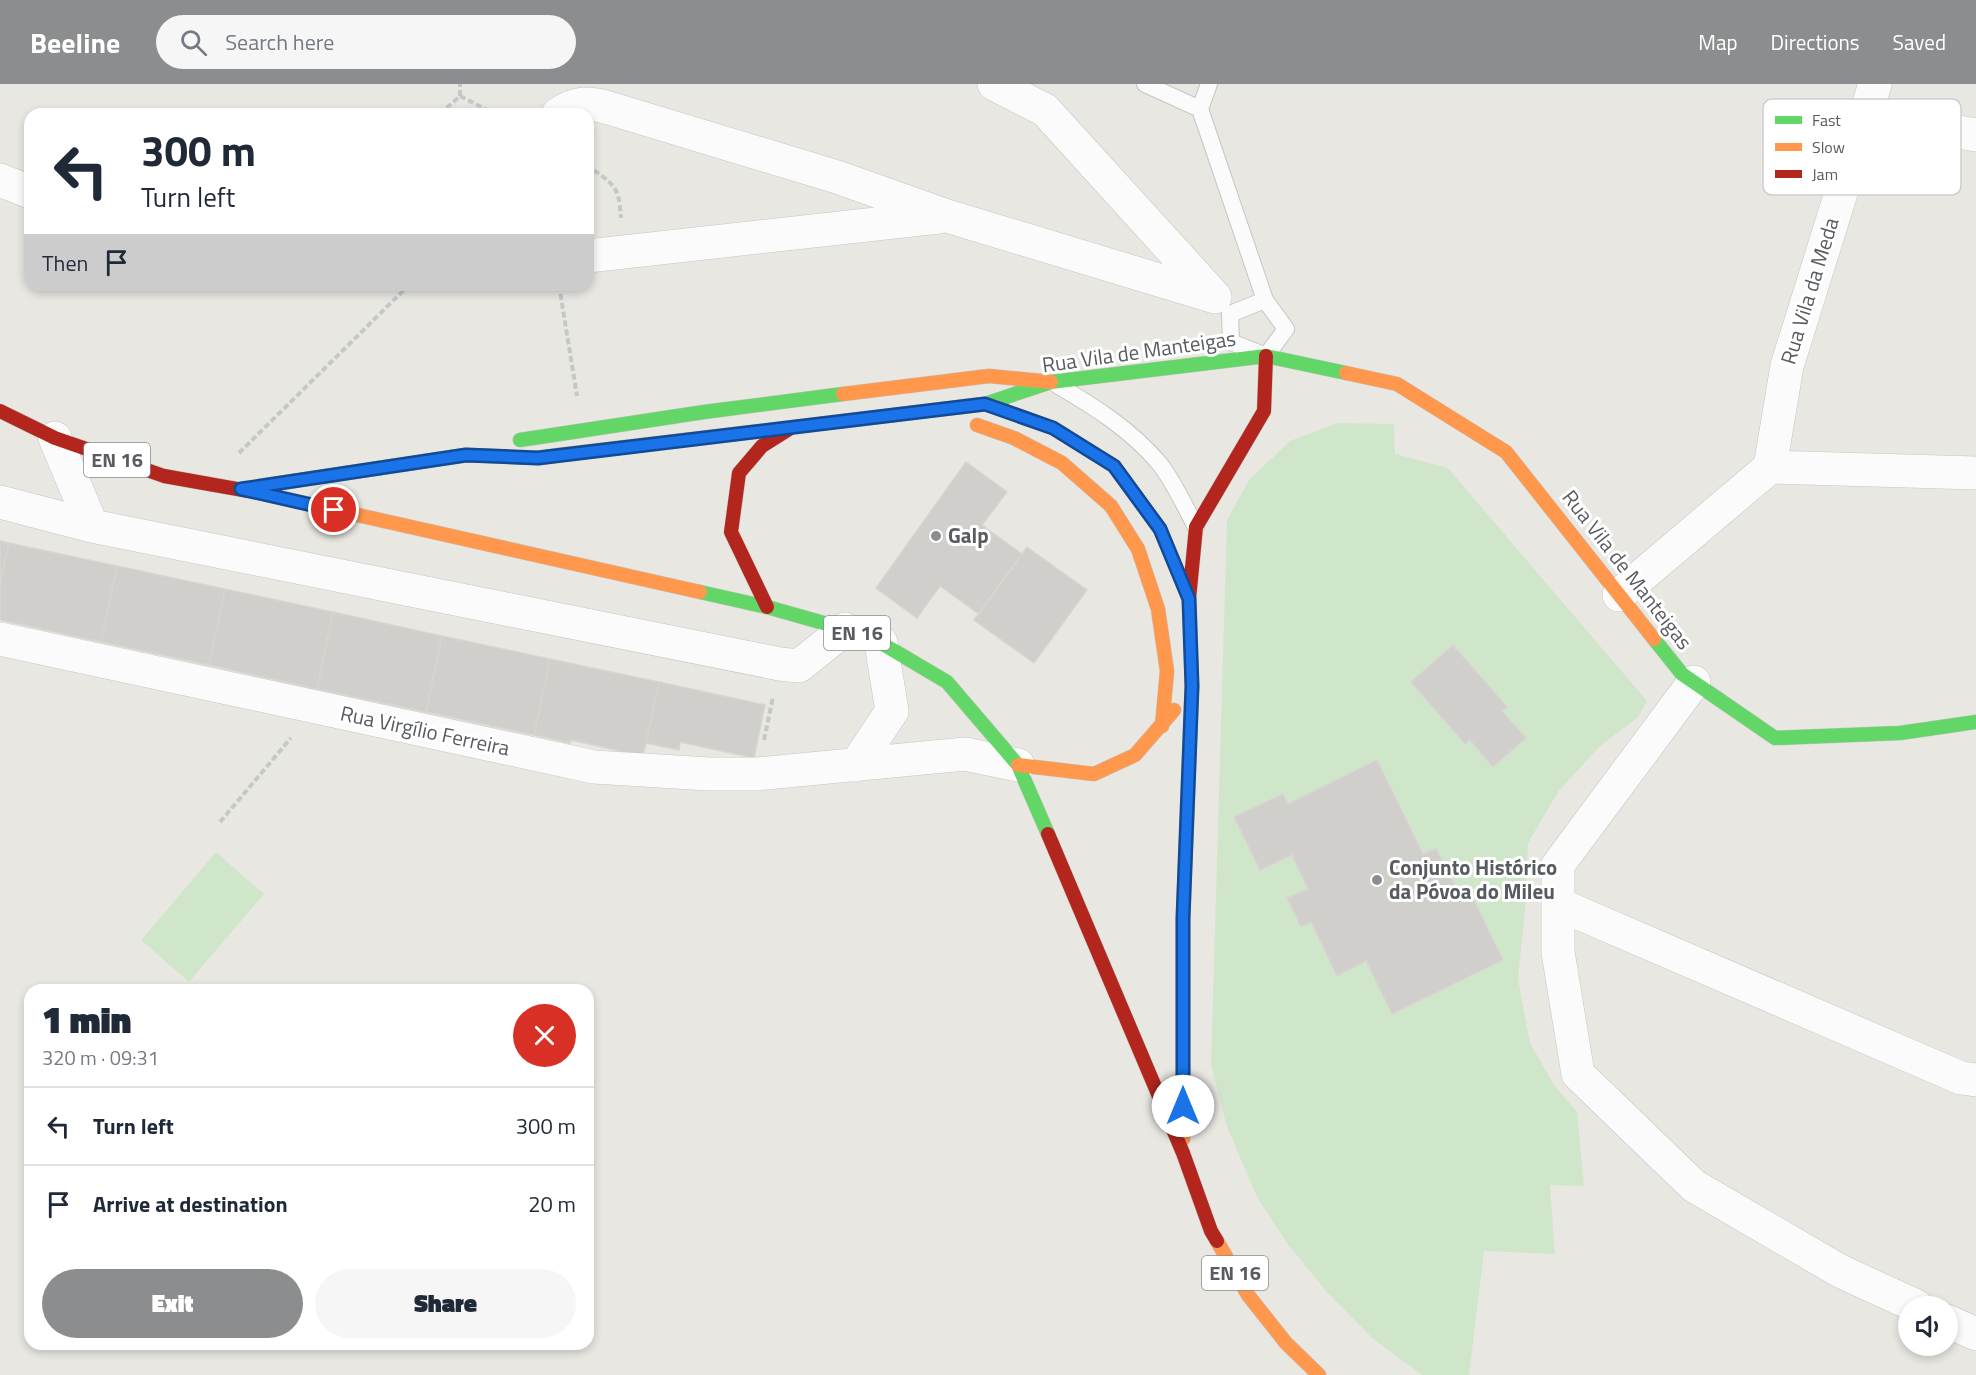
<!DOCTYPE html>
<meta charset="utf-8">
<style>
:root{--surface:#fff;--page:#f6f6f7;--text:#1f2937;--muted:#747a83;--line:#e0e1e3;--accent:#8b8d8e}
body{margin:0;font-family:"Titillium Web",sans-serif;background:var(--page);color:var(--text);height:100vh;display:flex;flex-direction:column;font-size:22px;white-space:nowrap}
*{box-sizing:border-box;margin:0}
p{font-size:20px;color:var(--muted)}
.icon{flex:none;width:33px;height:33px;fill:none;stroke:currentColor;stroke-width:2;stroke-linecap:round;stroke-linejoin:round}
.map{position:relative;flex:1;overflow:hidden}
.side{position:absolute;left:24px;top:900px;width:570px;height:366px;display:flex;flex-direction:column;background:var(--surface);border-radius:18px;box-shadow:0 3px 9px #0003}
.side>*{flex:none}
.guide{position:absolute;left:24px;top:24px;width:570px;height:183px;border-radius:18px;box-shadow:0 3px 9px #0003;background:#fff;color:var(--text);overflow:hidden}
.controls{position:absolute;left:1898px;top:1212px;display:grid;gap:12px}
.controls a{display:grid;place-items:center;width:60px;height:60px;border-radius:50%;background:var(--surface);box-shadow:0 3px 9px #0003;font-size:30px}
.pin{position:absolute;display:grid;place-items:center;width:51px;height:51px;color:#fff;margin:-26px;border:3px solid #fff;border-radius:50%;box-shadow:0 2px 6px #0007}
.me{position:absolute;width:66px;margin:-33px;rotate:0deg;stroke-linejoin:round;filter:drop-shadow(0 0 4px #0008)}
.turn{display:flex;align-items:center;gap:21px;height:126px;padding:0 18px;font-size:27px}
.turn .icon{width:78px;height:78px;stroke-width:2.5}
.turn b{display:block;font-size:42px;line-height:51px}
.then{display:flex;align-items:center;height:57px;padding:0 18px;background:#0003;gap:12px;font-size:22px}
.round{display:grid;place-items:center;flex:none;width:63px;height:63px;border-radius:32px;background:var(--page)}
.summary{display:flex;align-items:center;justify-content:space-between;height:102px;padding:0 18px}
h1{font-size:36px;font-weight:800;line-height:45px}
.cta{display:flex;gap:12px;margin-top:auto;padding:12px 18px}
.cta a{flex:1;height:69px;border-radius:36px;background:var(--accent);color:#fff;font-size:24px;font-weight:800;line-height:69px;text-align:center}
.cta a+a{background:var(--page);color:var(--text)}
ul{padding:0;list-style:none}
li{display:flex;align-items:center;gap:18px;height:78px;padding:0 18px;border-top:2px solid var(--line)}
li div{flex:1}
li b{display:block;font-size:22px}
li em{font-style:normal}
header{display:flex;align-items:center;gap:36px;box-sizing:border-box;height:84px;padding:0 30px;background:var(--accent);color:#fff}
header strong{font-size:28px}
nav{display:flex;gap:33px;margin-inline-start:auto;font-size:21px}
.search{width:420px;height:54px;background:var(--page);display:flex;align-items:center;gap:15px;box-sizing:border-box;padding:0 21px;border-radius:33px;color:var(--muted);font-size:22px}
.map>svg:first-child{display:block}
.green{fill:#d0e6cb}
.building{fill:#d0cfcc;stroke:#d8d5d1;stroke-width:1.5}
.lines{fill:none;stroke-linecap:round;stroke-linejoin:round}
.lane-casing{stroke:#c5c5c5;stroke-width:18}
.street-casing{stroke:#c5c5c5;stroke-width:34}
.fast-casing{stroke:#c5c5c4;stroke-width:15}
.slow-casing{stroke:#c5c5c4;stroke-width:15}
.jam-casing{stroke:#c5c5c4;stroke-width:15}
.path{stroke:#c3c9c6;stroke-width:4;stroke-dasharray:6 3;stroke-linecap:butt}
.lane{stroke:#fcfbfb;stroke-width:16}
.street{stroke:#fcfbfb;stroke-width:33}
.fast{stroke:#63d668;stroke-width:14}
.slow{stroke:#ff974d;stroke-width:14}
.jam{stroke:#b3261e;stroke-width:14}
.route-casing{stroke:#114b97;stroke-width:15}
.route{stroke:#1a73e8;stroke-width:10}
.poi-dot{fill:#8b8d8e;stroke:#fff;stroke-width:2}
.labels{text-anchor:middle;stroke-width:6;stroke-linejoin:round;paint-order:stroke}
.shield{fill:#fff;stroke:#8a8d90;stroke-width:1.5}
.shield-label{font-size:20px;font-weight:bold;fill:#585c61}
.street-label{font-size:21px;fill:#585c61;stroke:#fff}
.poi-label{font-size:21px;font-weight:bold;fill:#585c61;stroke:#fff;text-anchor:start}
.key{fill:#fff;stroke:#cdced0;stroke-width:1.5}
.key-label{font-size:16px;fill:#585c61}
</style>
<header>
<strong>Beeline</strong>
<div class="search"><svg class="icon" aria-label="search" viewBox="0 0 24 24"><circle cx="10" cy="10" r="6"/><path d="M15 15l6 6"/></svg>Search here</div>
<nav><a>Map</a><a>Directions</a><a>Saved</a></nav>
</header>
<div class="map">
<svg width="1976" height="1291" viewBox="0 0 1976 1291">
<rect width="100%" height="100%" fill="#e9e7e2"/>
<path class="green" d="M1338,339l56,1 1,30 53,14 199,233 -9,16 -39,30 -41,45 -30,51 -3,68 -7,68 12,64 24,42 23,27 7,74 -34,-1 5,69 -71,-3 -15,124h-47l-50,-37 -47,-48 -38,-47 -30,-46 -30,-70 -16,-62 16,-545 22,-40 41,-39z
M216,768l48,42 -75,88 -48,-42z"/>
<path class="building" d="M966,378l41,30 -25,33 40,29 -43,60 -39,-28 -23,32 -41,-30z
M0,457l9,2 -9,40z
M9,459l108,23 -16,76 -101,-22v-37z
M1027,463l60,43 -53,73 -60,-43z
M117,482l108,23 -16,76 -108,-23z
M225,505l108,23 -16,77 -108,-24z
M333,528l109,24 -16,76 -109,-23z
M442,552l108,23 -16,76 -108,-23z
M1453,561l54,62 -5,4 24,27 -33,29 -23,-27 -5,4 -54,-62z
M550,575l109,23 -16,74 -72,-16 -1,3 -36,-8z
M659,598l106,23 -11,53 -74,-16 -1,8 -33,-7z
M1377,676l46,94 13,-6 25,51 10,-5 32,66 -111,54 -26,-53 -29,15 -26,-54 -10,5 -14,-29 21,-9 -16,-34 -32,15 -26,-53 49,-23 5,10z"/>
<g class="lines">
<defs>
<path id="lane" d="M1145,0l55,25
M1209,0l-9,25 65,191
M1265,216l21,29 -20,27 -35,-14 -1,-28z
M1057,301c38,22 74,45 102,78 14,17 26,44 37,64"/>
<path id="street" d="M994,0l51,26 170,187
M558,30c19,-12 29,-12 51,-6l228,69 110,39 268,81
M1865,32l111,19
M0,96l30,12
M588,172l351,-39
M55,354l37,88 688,138 19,2 46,-37
M1770,383l17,-101 88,-282
M0,418l92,24
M1619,511l151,-128 206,6
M0,555l594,128 115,7h48l208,-20 53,11
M1694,598l-136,183v87l20,122 116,112 146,85 76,35
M856,681l36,-54 -11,-68
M1558,820l403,174 15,2
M1947,1237l29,13"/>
<path id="fast" d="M985,320l66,-22 215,-26 80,17
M520,356l184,-28 139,-18
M260,402l206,-31 72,3 21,-3
M700,508l67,15 78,22 36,14 66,39 71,83 30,69
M1654,555l28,35 93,64 125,-5 76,-11"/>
<path id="slow" d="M1346,289l51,11 109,68 148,187
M843,310l146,-18 62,6
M977,341l37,13 48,25 49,43 27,43 20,60 9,62 -5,55
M559,371l426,-51 15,5
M260,409l440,99
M1018,681l76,9 41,-19 39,-45
M1183,1055v-221l9,-232 -3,-87 -5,-13
M1217,1157l31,54 38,48 33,32"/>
<path id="jam" d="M1000,325l53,19 61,38 46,63 24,57
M0,327l55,27 109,38 96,17
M1189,515l7,-72 68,-116 2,-55
M767,523l-36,-75 8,-59 23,-27 27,-17
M1048,750l135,319 28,78 6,10"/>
</defs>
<use href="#lane" class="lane-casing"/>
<use href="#street" class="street-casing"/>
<use href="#fast" class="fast-casing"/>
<use href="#slow" class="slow-casing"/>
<use href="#jam" class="jam-casing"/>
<path class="path" d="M460,12l31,16 -1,2
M440,30l20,-18v-12
M588,80c5,7 9,8 14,12 18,13 17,22 19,42
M559,201l18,111
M239,369l170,-168
M764,656l9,-43
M220,738l71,-84"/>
<use href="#lane" class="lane"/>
<use href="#street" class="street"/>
<use href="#fast" class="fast"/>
<use href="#slow" class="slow"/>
<use href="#jam" class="jam"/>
</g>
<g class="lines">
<defs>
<path id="route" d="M334,426l-93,-21 225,-34 72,3 447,-54 68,24 61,38 46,63 29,70 3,87 -9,232v188"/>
</defs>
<use href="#route" class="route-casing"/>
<use href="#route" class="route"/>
</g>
<g class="poi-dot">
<circle cx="936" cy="452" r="6"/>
<circle cx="1377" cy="796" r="6"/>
</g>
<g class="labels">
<g class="shield">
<rect x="84" y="359" width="66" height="34" rx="4.5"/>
<rect x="824" y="532" width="66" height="34" rx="4.5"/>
<rect x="1202" y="1172" width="66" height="34" rx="4.5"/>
</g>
<g class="shield-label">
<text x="117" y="383">EN 16</text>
<text x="857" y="556">EN 16</text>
<text x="1235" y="1196">EN 16</text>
</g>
<g class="street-label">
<text transform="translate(1810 207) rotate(-73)" y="7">Rua Vila da Meda</text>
<text transform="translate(1139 268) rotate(-8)" y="7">Rua Vila de Manteigas</text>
<text transform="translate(1627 486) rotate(52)" y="7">Rua Vila de Manteigas</text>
<text transform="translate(425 647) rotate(12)" y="7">Rua Virgílio Ferreira</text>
</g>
<g class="poi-label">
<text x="948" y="459">Galp</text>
<text x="1389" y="791">Conjunto Histórico<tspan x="1389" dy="24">da Póvoa do Mileu</tspan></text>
</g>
</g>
<rect x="1763" y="15" width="198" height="96" rx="9" class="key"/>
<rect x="1775" y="32" width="27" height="8" fill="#63d668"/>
<rect x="1775" y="59" width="27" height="8" fill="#ff974d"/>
<rect x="1775" y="86" width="27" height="8" fill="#b3261e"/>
<g class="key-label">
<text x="1812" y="42">Fast</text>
<text x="1812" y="69">Slow</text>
<text x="1812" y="96">Jam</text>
</g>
</svg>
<div class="controls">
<a><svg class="icon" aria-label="sound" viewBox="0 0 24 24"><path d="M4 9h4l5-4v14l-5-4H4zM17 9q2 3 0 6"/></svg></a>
</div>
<div class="pin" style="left:334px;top:426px;background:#d93025"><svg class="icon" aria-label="arrive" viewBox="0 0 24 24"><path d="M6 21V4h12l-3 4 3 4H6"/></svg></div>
<svg class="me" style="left:1183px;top:1022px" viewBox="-20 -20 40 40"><circle r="19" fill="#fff"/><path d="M0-13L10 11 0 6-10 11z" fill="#1a73e8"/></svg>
<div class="guide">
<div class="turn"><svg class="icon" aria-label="left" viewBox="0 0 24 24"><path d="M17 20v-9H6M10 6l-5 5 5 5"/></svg><div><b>300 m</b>Turn left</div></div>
<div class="then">Then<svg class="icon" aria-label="arrive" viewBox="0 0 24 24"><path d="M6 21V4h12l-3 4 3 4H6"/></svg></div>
</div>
<section class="side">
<div class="summary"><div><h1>1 min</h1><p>320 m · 09:31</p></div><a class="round" style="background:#d93025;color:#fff"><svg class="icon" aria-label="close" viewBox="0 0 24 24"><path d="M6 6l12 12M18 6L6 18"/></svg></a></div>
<ul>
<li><svg class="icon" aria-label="left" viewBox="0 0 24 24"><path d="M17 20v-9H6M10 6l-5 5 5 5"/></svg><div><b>Turn left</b></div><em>300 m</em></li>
<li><svg class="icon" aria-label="arrive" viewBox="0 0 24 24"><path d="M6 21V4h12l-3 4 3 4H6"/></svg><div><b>Arrive at destination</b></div><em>20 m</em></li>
</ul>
<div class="cta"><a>Exit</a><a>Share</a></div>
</section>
</div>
